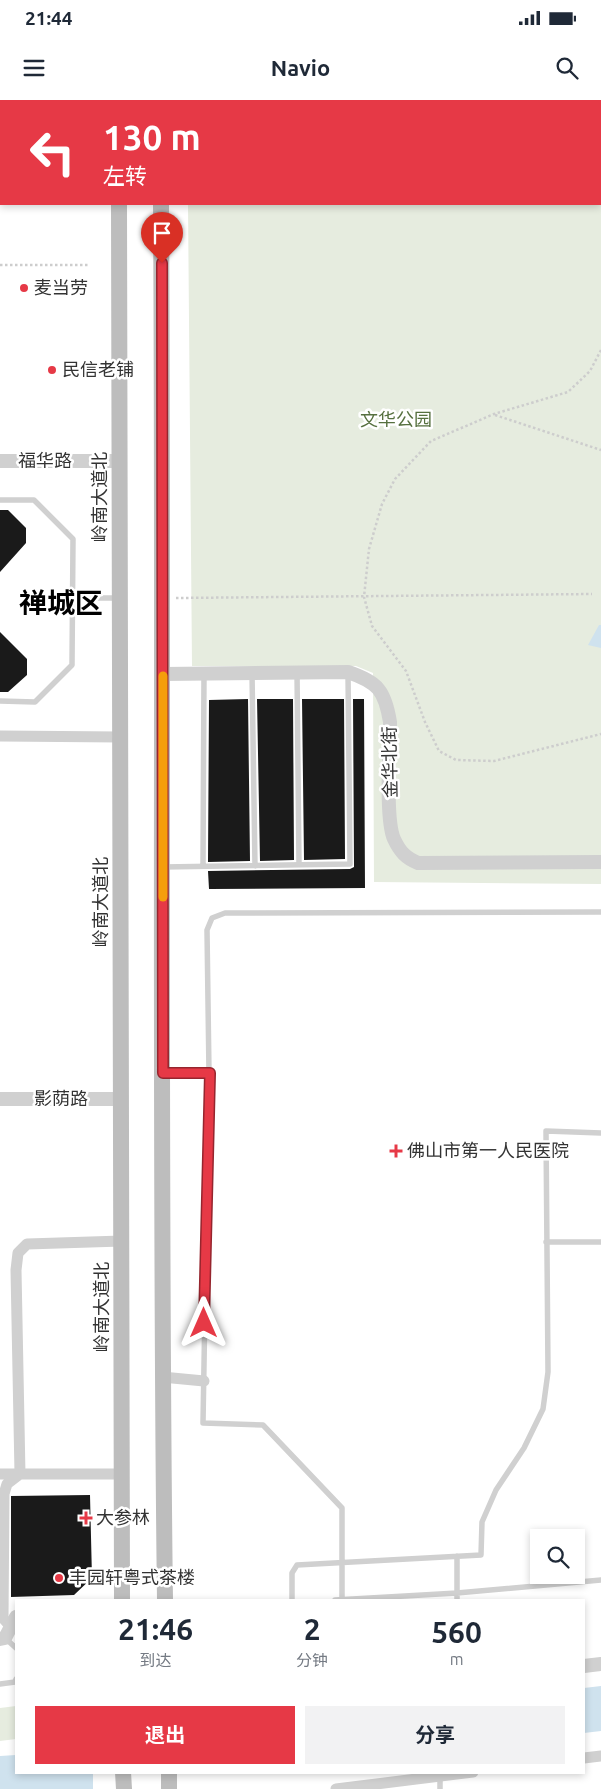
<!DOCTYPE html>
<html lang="zh">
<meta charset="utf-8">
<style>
:root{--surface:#fff;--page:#f2f2f3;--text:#1f2937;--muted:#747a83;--accent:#e63946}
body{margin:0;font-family:Ubuntu,"Noto Sans SC",sans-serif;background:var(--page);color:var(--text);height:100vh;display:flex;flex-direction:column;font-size:19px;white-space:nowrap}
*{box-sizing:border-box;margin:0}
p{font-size:16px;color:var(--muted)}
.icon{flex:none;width:28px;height:28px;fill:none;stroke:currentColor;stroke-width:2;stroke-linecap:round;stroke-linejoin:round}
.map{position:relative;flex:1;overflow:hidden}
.details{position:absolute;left:15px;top:1499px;width:570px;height:175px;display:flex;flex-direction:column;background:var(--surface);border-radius:0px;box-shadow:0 2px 8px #0003}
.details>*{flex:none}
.banner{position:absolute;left:0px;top:0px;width:601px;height:105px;box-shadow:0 2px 8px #0003;background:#e63946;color:#fff;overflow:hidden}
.tools{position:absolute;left:530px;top:1429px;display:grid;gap:10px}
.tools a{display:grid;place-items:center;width:55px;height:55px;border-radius:0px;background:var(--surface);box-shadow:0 2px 8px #0003;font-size:25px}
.pin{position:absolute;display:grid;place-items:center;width:42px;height:42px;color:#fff;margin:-51px -21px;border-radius:50% 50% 50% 0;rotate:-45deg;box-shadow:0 0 5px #0007}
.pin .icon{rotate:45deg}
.me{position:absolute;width:55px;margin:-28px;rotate:0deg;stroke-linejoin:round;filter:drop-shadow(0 0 4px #0008)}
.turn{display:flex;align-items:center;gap:18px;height:105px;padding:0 20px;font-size:22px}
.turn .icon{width:65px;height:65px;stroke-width:2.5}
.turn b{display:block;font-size:35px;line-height:42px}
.eta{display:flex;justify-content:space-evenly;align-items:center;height:85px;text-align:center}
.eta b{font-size:30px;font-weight:700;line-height:35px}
.button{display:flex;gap:10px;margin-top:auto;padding:10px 20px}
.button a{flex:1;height:58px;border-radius:0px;background:var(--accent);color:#fff;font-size:20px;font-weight:700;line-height:58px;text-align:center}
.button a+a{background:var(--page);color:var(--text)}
.status{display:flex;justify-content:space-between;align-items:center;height:35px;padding:0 25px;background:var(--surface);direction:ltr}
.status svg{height:14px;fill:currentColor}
header{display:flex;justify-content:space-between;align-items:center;height:65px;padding:0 20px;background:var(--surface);font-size:22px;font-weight:700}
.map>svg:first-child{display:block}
.green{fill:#e6ecdf}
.water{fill:#cfe2ee}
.building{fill:#1a1a1a}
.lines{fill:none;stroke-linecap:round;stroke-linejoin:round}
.path{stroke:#cdcdcd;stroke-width:2.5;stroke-dasharray:2.5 2.5;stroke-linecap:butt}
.service{stroke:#d0d0d0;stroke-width:5.5}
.minor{stroke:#d0d0d0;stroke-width:11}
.tertiary{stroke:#d0d0d0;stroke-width:14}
.secondary{stroke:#bdbdbd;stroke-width:16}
.primary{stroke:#ababab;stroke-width:18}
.route-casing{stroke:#96252e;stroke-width:12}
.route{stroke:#e63946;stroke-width:9}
.slow{stroke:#f59e0b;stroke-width:9}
.poi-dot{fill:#e63946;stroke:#fff;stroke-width:2}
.labels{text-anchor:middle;stroke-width:5;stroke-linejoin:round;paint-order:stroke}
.poi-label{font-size:18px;fill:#333;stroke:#fff;text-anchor:start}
.park-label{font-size:18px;fill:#56703f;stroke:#fff}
.street-label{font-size:18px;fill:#333;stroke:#fff}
.town-label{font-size:28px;font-weight:bold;fill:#000;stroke:#fff}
</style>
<div class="status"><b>21:44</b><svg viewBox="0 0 49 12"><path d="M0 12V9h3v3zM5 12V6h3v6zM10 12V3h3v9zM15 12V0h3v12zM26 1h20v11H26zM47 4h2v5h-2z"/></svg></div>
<header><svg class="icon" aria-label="menu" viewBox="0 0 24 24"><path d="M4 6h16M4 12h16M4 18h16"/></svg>Navio<svg class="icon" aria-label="search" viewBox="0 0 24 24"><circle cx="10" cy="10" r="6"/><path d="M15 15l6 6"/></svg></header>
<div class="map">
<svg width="601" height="1689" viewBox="0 0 601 1689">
<rect width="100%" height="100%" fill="#fff"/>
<path class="green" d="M187,0h414v784l-227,-2 -1,-209 -17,-7h-164l-4,-462h412v-103z
M16,1606v33l-16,2v-33z"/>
<path class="water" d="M599,525h2v23l-13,-3z
M601,1586v45l-17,2v-45z
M16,1655v17l77,1v16h-93v-33z"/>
<path class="building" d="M0,410h8l18,18v15l-26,29z
M0,532l27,27v16l-19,17h-8z
M248,599l2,162 -42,1 1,-162z
M257,599h36l1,161 -34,1z
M302,599h42l1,160 -41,1z
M353,599h11l1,189 -156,1 -1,-18 142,-2 4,-2z
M90,1395l2,83 -18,17 -63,2v-101z"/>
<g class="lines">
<path class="path" d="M409,0l1,1
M449,1l2,-1
M0,165h89
M601,250l-11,21 -22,21 -74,22 -63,27 -36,38 -13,25 -13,45 -5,48 8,29 34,45 19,51 14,29 17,9 38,1 107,-27
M495,315l106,35
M176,498l416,-4"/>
<path class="service" d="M0,400h34l39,39 -1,126 -37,37 -35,-1
M72,498h46
M297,572l2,193
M252,573l3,193
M203,766l1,-192
M163,767l187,-3 -2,-190
M163,973h46l-2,-143 5,-12 13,-5 376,-1
M209,973l-6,350 60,2 79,83v92
M546,1142h55
M457,1456v44
M292,1500v-27l5,-8 184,-10 1,-33 14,-32 28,-42 19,-39 5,-37 -2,-241 55,2
M335,1500l122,-7 144,-13
M5,1538l11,10
M0,1584l15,-2 1,-3
M440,1677v12"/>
<path class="minor" d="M0,636l120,1
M162,1277l42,4
M0,1374h122
M20,1374l-4,-204 2,-17 9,-9 95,-3
M10,1526l-7,-8 1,-124 3,-10 13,-10
M584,1658l17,-2
M336,1689l137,-17"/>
<path class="tertiary" d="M0,361h120
M163,574l185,-2c30,10 37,19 42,50 0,26 -5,97 4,117 6,13 12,19 24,24l183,-1
M0,999h121
M0,1539l5,-1 11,-21
M584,1566l17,-2"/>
<path class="secondary" d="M119,0v1
M161,0v1
M119,104l3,1396
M161,104c3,465 -2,931 4,1396
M123,1672l1,17
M169,1672v17"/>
<path class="primary" d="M29,0l3,1"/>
</g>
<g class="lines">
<defs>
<path id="route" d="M162,163l1,810h47l-6,250"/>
</defs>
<use href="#route" class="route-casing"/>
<use href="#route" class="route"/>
<path class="slow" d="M163,797v-221"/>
</g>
<g class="poi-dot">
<circle cx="24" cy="188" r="5"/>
<circle cx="52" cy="270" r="5"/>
<path d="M393.5 1043.5h5v5h5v5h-5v5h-5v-5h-5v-5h5z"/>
<path d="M83.5 1410.5h5v5h5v5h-5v5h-5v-5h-5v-5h5z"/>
<circle cx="59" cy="1478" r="5"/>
</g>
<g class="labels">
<g class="poi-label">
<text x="34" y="194">麦当劳</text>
<text x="62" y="276">民信老铺</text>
<text x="407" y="1057">佛山市第一人民医院</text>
<text x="96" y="1424">大参林</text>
<text x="69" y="1484">丰园轩粤式茶楼</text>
</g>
<g class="park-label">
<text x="396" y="326">文华公园</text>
</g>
<g class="street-label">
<text x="45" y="367">福华路</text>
<text transform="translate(100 397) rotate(-90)" y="6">岭南大道北</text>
<text transform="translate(390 662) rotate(-91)" y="6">金华北街</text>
<text transform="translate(101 802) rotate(-90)" y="6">岭南大道北</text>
<text x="61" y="1005">影荫路</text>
<text transform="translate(102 1207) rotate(-90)" y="6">岭南大道北</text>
</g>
<g class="town-label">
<text x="61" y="513">禅城区</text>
</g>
</g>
</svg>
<div class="tools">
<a><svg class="icon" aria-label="search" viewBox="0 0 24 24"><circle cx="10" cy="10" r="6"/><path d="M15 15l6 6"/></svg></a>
</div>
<div class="pin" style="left:162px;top:163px;background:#d93025"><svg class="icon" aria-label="arrive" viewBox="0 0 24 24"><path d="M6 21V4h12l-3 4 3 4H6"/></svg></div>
<svg class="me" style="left:204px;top:1223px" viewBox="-20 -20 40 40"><path d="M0-17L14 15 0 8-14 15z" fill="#e63946" stroke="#fff" stroke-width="4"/></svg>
<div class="banner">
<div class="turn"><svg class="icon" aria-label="left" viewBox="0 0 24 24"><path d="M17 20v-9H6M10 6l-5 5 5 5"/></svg><div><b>130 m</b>左转</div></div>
</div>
<section class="details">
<div class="eta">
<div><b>21:46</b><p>到达</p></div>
<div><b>2</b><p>分钟</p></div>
<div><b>560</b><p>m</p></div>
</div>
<div class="button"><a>退出</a><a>分享</a></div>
</section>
</div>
